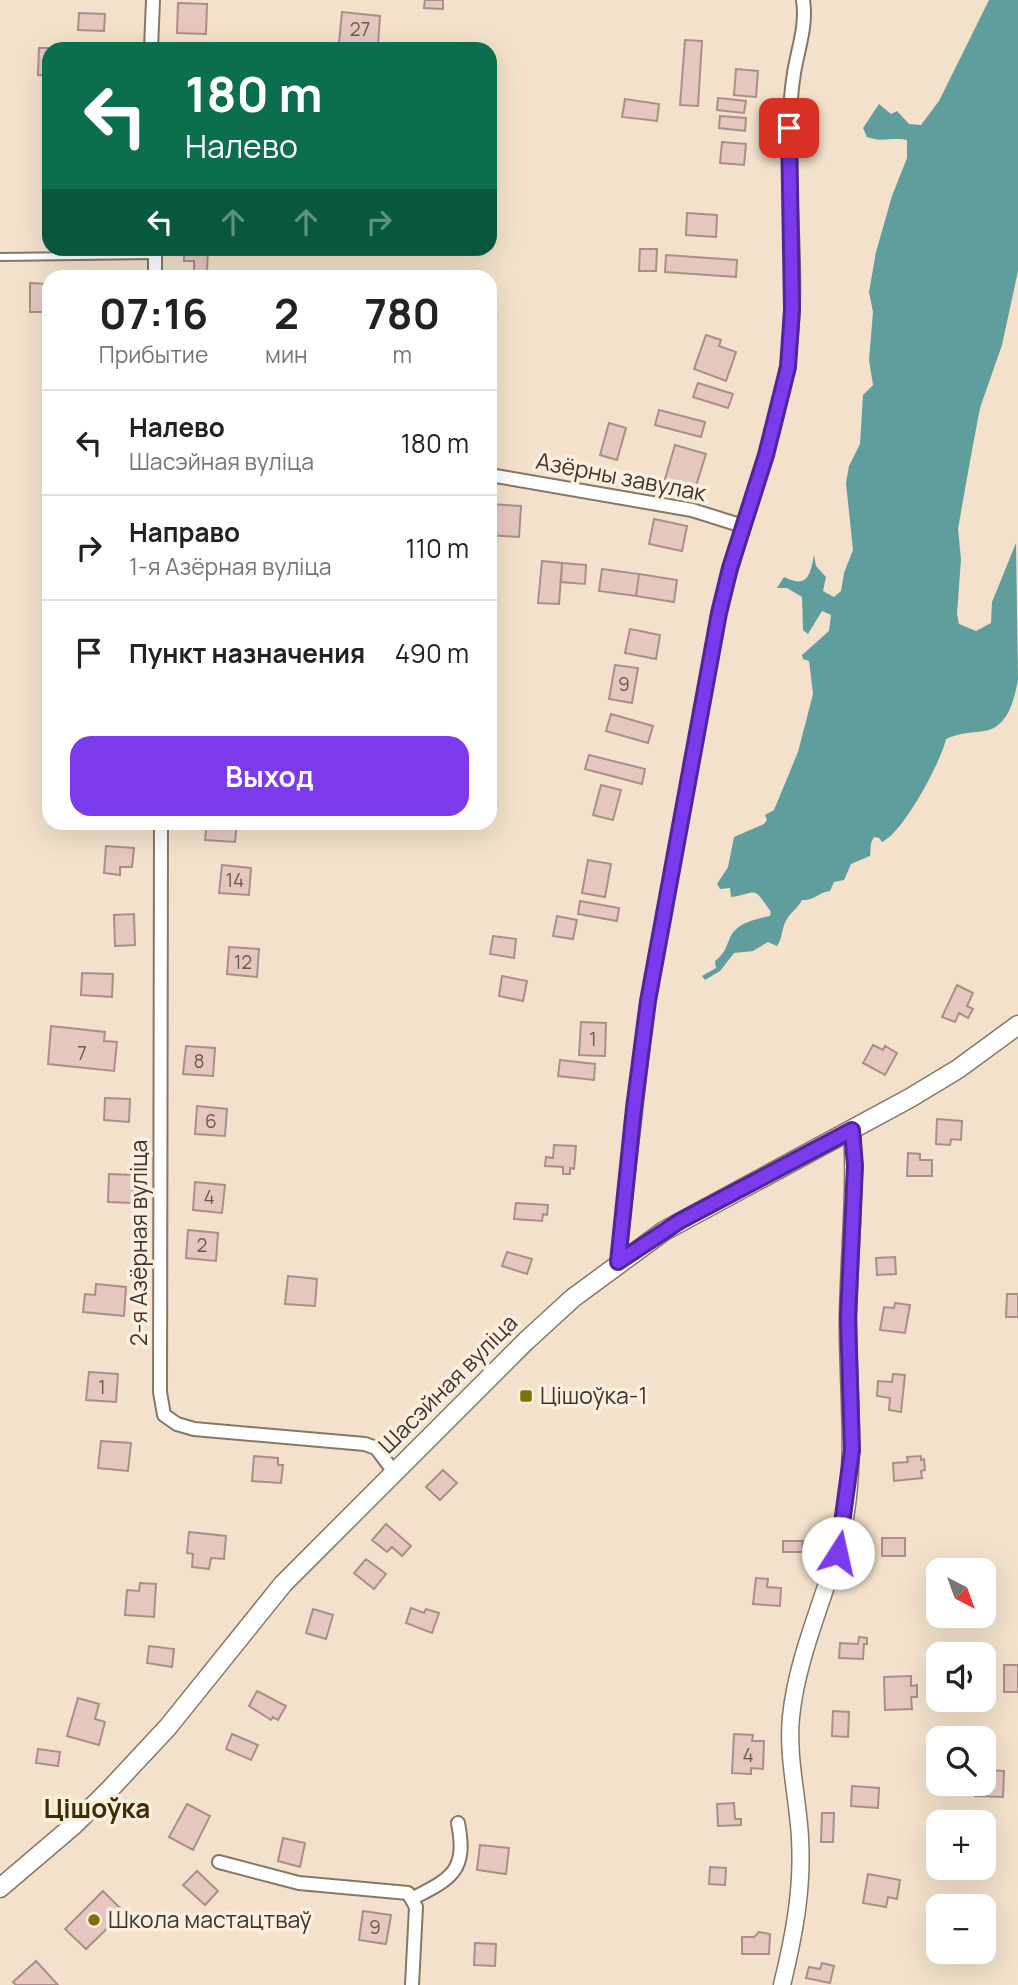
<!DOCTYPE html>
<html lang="ru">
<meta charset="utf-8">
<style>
:root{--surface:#fff;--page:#f2f2f2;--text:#222;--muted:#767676;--line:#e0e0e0;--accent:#7c3aed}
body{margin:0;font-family:Manrope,sans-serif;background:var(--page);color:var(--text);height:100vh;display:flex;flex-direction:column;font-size:26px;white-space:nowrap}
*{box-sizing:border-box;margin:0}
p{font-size:23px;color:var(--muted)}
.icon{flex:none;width:38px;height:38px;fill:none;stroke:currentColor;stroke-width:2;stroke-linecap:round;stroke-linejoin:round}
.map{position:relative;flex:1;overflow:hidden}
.panel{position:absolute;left:42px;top:270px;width:455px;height:560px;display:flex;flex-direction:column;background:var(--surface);border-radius:21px;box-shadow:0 7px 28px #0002}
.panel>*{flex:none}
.top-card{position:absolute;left:42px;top:42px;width:455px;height:214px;border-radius:21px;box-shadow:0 7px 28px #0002;background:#0b6e4f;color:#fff;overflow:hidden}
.needle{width:46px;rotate:139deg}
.fabs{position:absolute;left:926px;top:1558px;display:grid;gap:14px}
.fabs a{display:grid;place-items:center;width:70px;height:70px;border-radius:14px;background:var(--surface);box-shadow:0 7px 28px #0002;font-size:35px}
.pin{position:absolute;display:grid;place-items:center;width:60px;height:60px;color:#fff;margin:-30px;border-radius:14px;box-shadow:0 4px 10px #0006}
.me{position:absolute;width:77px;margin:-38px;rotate:10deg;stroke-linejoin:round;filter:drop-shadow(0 0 5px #0008)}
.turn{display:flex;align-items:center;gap:24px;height:147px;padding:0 28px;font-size:32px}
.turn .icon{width:91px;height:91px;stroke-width:2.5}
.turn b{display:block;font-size:49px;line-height:60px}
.lanes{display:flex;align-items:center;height:66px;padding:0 28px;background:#0003;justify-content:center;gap:35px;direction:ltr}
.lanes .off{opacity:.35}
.eta{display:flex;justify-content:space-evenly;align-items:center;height:119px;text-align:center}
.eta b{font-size:42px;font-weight:700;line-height:49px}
.primary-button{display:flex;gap:14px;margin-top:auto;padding:14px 28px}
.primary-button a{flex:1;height:80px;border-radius:21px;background:var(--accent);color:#fff;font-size:28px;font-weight:700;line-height:80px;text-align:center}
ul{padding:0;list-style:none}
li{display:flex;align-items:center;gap:21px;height:105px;padding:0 28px;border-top:2px solid var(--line)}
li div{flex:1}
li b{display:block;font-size:26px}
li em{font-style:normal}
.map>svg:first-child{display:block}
.water{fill:#609e9e}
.building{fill:#e5c7c0;stroke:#aa8f88;stroke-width:2}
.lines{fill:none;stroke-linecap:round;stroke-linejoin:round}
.service-casing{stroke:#877764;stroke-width:10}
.minor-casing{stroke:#877764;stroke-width:16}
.tertiary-casing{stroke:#877764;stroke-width:19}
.secondary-casing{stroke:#877764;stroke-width:21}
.service{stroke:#fff;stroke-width:6}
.minor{stroke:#fff;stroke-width:12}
.tertiary{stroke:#fff;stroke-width:16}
.secondary{stroke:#fff;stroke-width:18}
.route-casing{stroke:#51269a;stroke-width:18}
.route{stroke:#7c3aed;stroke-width:12}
.poi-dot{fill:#7f700e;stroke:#fdeedd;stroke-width:2.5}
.labels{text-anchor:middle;stroke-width:7;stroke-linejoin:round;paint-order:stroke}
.number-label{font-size:19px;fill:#685b53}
.street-label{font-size:23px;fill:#3e372f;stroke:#fdeedd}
.poi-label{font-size:23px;fill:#3e372f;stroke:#fdeedd;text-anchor:start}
.quarter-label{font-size:26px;font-weight:bold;fill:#383005;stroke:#fdeedd}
</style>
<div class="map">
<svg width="1018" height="1985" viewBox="0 0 1018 1985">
<rect width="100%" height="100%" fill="#f3e1cb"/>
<path class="water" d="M989,0h29v271l-16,74 -22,63 -10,53 -12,68 3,30 -4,55 2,10 17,7 15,-8 1,-21 24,-59 2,137c-4,20 -10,48 -34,51 -14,2 -25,2 -38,8 -5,23 -43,94 -64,103l-3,-4 -5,-1 -3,6 -1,13 -19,8 -7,16 -10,2 -4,9c-11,1 -16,10 -28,9 -4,8 -11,12 -15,19 -6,9 -4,19 -10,27l-9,-4 -15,9 -19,2 -14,18 -15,9 -3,-4 14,-8 -1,-7c10,-8 10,-12 15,-23 6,-15 26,-19 40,-22l1,-4c-19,-28 -13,-19 -40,-15l-1,-9 -10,1 -3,-5 11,-17 6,-30 30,-13 3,-4 -2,-5 9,-5 24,-58 15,-58 -4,-33 -6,-2 -1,-4 27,-24 2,-16 -9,-4 -14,23 -5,-4 -1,-33 -15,-9h-10l7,-11c24,12 26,-2 30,-22l2,11 10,11 -3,14 11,6 7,-6 3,-18 9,-23 -7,-67 3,-17 11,-22 3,-49 10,-10 -4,-25 4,-48 -4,-20 7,-40 16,-56 15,-38v-18c-16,-3 -23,3 -40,-3l-4,-9 16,-24 12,10 6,-3 12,13 12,1 18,-24z"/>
<path class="building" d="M425,0h18v9l-19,-1z
M178,3l29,1 -1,30 -29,-1z
M342,12l38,4 -2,30 -39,-3z
M79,13l26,1 -1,17 -26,-1z
M685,40l17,1 -4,65 -18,-1z
M39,48h9l1,28 -11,-1z
M736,69l22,2 -2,26 -22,-2z
M718,98l28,3 -2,12 -27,-3z
M625,99l34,5 -2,17 -35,-4z
M720,116l26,2 -1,13 -26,-3z
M722,142l24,2 -2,21 -24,-2z
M687,213l30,2 -1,22 -30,-2z
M184,248h24l-1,24h-13v-11h-10z
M640,249h17l-1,22h-17z
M666,255l71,5 -1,17 -71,-5z
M30,283l19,1v28h-19z
M706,335l15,5 -2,6 17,6 -10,29 -32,-12z
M698,383l35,11 -5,14 -35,-11z
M659,410l46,12 -4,15 -46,-12z
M609,423l17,5 -9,32 -17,-5z
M675,445l31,9 -11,35 -30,-10z
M490,504l31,2 -2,31 -29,-2z
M654,519l33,7 -5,25 -33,-7z
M542,561l20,2 -3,41 -21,-1z
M562,563l24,2 -1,19 -24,-2z
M602,569l37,5 -3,22 -37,-5z
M639,574l38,6 -3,22 -38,-6z
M630,629l30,6 -4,24 -31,-6z
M615,665l23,3 -6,35 -23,-4z
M611,714l42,12 -5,17 -42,-12z
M589,755l56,14 -3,15 -57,-15z
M601,785l20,5 -8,30 -20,-5z
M207,822h30l-2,20 -30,-2z
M106,846l28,2 -2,19h-12v8l-16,-2z
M588,860l23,4 -6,33 -23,-4z
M222,865l29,3 -2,27 -30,-2z
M580,901l39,7 -2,13 -39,-7z
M134,914l1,31 -20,1 -1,-31z
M557,916l20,4 -4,19 -20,-3z
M493,936l23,3 -2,19 -24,-4z
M229,947l30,2 -2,28 -30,-3z
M82,973l31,1 -1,23 -31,-2z
M502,976l25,5 -4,20 -24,-5z
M957,985l16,8 -6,13 6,3 -5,9 -9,-5 -4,9 -13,-5z
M581,1022l25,1 -1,33 -26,-1z
M51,1026l54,6 -1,9 13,1 -3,29 -66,-7z
M873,1045l10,5 2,-4 12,7 -12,22 -22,-12z
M186,1046l29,2 -2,28 -30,-2z
M560,1060l35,4 -1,16 -36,-4z
M105,1098l25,1 -1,23 -25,-2z
M197,1106l30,3 -2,27 -30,-2z
M937,1119l25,2 -1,19 -10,-1 -1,6 -14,-1z
M554,1145l22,1 -2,23 -4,-1v6h-7v-7l-18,-1 1,-9 7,1z
M908,1153l12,1v6h12v16h-25z
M109,1174l25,1 -1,28 -25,-1z
M195,1182l30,3 -3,28 -29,-3z
M516,1203l32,2 -1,10 -4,-1 -1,7 -28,-2z
M188,1230l30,3 -2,28 -30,-3z
M507,1252l25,7 -5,15 -25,-8z
M895,1257l1,17 -19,1 -1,-17z
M288,1276l29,3 -2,27 -30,-2z
M96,1284l30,3 -2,29 -41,-4 2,-18 10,1z
M1007,1294h11v23h-12z
M895,1303l15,2 -5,28 -25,-3 4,-23 10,1z
M89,1372l29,2 -2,28 -30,-2z
M893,1374l12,1 -4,37 -12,-2 1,-12 -13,-2 1,-15 14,1z
M101,1441l30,2 -3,28 -30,-3z
M254,1456l24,2v7h5l-2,18 -29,-2z
M921,1456v4l3,-1 1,11 -4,1 1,7 -28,3 -1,-18 15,-1 -1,-5z
M443,1470l14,13 -17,17 -14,-13z
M386,1524l25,22 -9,10 -10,-9 -5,5 -15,-12z
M189,1532l37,4 -2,23 -13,-1 -2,11 -17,-2 1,-13 -6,-1z
M882,1538h23v18h-23z
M783,1541h20v11h-20z
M366,1559l20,15 -12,15 -20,-16z
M756,1578l12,1 -1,8 14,1 -1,18 -27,-2z
M140,1583l16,1 -2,33 -29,-2 2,-25 12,1z
M411,1608l13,5 2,-4 13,4 -7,20 -26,-10z
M313,1609l20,6 -7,24 -20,-6z
M859,1637l8,1v6h-3l-1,15 -24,-1 1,-15 18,1z
M149,1646l25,3 -2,18 -25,-4z
M1004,1665h14v27h-14z
M911,1676v10l6,-1v12h-6l1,12 -27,1 -1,-33z
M257,1691l29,15 -8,14 -5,-3 -2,3 -22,-14z
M78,1698l21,6 -4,15 10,3 -6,23 -32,-9z
M833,1711l16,1 -1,25 -16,-1z
M232,1734l26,11 -7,15 -25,-11z
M734,1734l19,1 -1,6h12l-1,28 -12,-1v6l-19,-1z
M38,1749l22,3 -2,14 -22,-3z
M984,1770l20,1 -1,26 -28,-1v-13h9z
M852,1786l27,2 -1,20 -27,-2z
M734,1803l1,16h6v6l-23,1 -1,-22z
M187,1804l23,12 -17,34 -24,-13z
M822,1813h12l-1,29h-12z
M283,1838l22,5 -5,24 -22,-6z
M480,1845l29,3 -3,26 -29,-4z
M710,1867l16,1 -1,17 -16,-1z
M197,1871l21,20 -13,14 -22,-20z
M868,1874l32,6 -3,19 -9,-2 -2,10 -23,-4z
M103,1891l21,21 -38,37 -21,-20z
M363,1911l28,4 -5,29 -27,-4z
M759,1932l11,2 -1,20h-27v-17h12z
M475,1943l21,1 -1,22 -21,-1z
M36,1961l22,24h-42l-3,-3z
M822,1963l12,3 -4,17 -24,-5 3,-11 11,2z"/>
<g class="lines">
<defs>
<path id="service" d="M0,257l155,-2"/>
<path id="minor" d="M151,49l2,-49
M155,248v28
M490,475l202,35 51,16
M161,822l-1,570 4,23 13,9 17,5 171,15 11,4 18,24
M618,1262l30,-261 71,-388c20,-83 54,-162 68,-247 14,-78 0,-160 3,-240 0,-17 1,-35 4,-53 4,-25 13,-47 9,-73
M219,1862l80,21 109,10 8,14 -4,78
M413,1898c40,-20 54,-28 45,-75"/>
<path id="tertiary" d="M782,1985c12,-49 21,-96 18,-147 -2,-40 -13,-81 -9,-121 7,-71 43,-135 55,-205 10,-66 1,-131 2,-196 1,-62 8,-124 4,-186"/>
<path id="secondary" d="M0,1888l74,-63 38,-38 56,-60 115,-143 243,-243 47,-43 91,-67 246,-133 48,-29 60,-44"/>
</defs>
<use href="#service" class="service-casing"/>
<use href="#minor" class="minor-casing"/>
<use href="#tertiary" class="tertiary-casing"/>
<use href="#secondary" class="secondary-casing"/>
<use href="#service" class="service"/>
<use href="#minor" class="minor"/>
<use href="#tertiary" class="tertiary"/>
<use href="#secondary" class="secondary"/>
</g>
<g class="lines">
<defs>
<path id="route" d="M789,128l3,181 -4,58 -22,88 -36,113 -11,45 -71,388 -14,107 -16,154 62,-41 172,-91 3,36 -7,151 4,133 -14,103"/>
</defs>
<use href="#route" class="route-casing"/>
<use href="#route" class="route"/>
</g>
<g class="poi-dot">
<rect x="519" y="1389" width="14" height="14" rx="3.5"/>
<circle cx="94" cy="1920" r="7"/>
</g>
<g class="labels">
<g class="number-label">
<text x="360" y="36">27</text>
<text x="624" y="691">9</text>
<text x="235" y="887">14</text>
<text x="243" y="969">12</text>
<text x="593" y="1046">1</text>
<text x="82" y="1060">7</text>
<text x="199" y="1068">8</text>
<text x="211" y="1128">6</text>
<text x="209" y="1204">4</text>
<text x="202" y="1252">2</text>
<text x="102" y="1394">1</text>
<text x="748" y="1762">4</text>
<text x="375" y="1934">9</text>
</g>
<g class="street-label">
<text transform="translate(621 477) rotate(11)" y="8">Азёрны завулак</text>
<text transform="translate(139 1243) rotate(-90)" y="8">2-я Азёрная вуліца</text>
<text transform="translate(448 1384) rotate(-45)" y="8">Шасэйная вуліца</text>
</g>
<g class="poi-label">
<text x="540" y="1404">Цішоўка-1</text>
<text x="108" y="1928">Школа мастацтваў</text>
</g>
<g class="quarter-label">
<text x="97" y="1818">Цішоўка</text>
</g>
</g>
</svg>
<div class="fabs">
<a><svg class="needle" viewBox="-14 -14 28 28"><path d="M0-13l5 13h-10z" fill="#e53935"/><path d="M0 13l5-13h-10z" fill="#767676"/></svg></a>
<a><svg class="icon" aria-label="sound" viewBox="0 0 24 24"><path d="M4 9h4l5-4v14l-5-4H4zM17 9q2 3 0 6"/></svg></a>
<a><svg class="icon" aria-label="search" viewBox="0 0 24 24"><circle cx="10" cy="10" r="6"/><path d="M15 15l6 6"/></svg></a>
<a>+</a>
<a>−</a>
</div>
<div class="pin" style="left:789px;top:128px;background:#d93025"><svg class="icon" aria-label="arrive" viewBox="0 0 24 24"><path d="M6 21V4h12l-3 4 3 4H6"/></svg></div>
<svg class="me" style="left:838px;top:1553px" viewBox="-20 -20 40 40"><circle r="19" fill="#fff"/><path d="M0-13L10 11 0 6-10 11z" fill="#7c3aed"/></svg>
<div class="top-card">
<div class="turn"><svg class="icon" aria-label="left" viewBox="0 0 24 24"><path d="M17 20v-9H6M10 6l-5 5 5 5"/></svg><div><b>180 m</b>Налево</div></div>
<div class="lanes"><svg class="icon" aria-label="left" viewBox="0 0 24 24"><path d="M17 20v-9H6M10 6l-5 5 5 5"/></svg><svg class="icon off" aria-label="ahead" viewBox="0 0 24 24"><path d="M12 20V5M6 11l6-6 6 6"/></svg><svg class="icon off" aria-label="ahead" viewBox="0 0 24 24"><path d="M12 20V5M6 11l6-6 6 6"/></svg><svg class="icon off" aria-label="right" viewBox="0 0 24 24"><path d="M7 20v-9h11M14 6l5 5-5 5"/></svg></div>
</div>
<section class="panel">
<div class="eta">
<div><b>07:16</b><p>Прибытие</p></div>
<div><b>2</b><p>мин</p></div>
<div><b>780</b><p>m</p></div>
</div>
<ul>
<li><svg class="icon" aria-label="left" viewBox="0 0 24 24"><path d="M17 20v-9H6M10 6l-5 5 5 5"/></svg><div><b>Налево</b><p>Шасэйная вуліца</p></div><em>180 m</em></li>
<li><svg class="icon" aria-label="right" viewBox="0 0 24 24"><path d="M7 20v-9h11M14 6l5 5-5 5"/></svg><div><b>Направо</b><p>1-я Азёрная вуліца</p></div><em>110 m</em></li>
<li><svg class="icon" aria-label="arrive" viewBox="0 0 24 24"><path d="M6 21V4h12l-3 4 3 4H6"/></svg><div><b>Пункт назначения</b></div><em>490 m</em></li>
</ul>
<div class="primary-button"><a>Выход</a></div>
</section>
</div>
